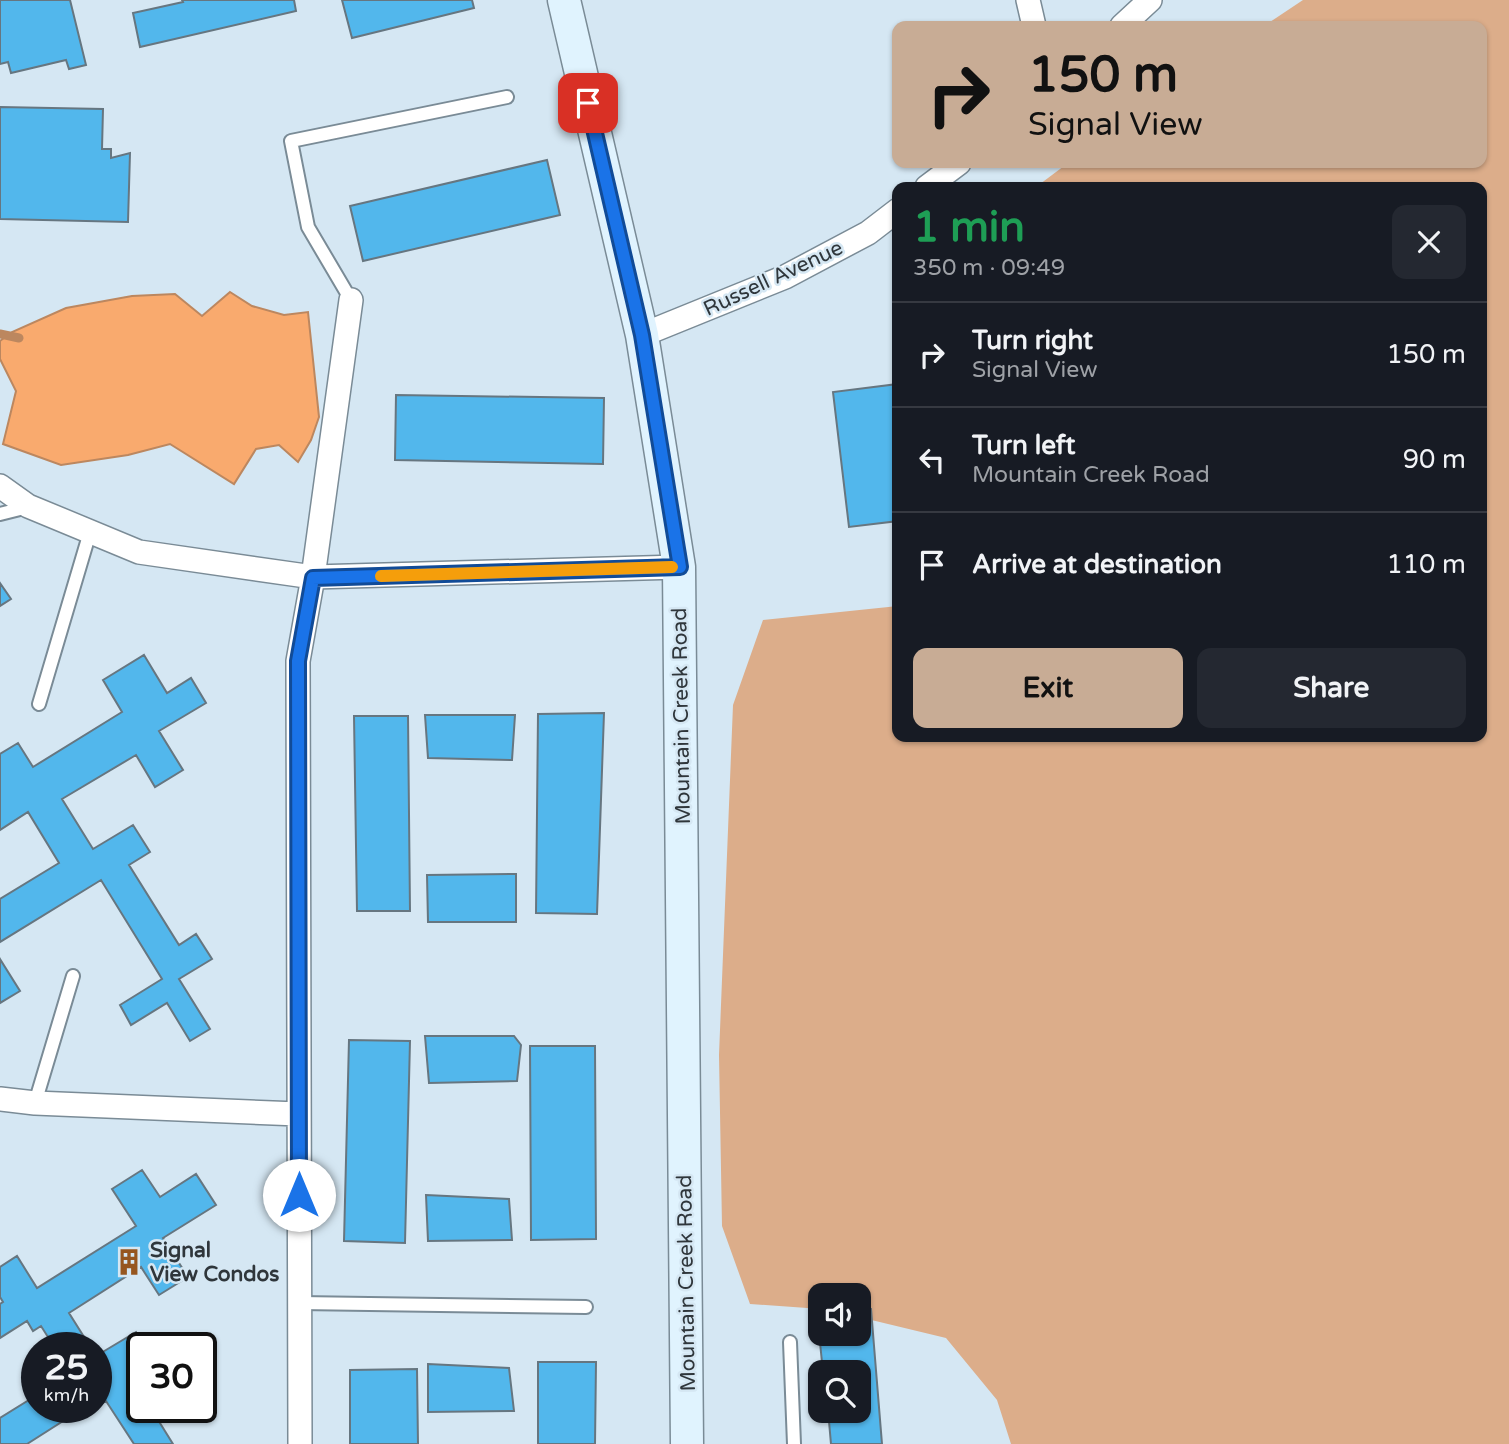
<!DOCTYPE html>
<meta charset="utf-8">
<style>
:root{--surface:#171b24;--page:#242831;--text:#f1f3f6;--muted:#9ea1a6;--line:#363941;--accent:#c8ac95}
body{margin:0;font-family:"Varela Round",sans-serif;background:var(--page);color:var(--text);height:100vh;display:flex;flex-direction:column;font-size:26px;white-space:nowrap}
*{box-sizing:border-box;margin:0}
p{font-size:23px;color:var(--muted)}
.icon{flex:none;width:38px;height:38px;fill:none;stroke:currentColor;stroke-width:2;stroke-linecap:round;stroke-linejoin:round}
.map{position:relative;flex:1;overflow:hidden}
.side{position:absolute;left:892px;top:182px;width:595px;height:560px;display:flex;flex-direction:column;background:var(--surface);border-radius:14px;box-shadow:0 2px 5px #0004}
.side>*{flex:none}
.hud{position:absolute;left:892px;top:21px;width:595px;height:147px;border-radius:14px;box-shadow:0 2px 5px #0004;background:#c8ac95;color:#111;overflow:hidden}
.controls{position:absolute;left:808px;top:1283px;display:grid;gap:14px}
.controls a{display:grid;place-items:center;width:63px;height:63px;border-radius:14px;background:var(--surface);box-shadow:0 2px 5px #0004;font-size:35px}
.speed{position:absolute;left:21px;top:1332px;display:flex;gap:14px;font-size:35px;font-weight:700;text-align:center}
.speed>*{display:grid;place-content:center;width:91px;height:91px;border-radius:50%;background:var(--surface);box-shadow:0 2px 5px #0004;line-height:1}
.speed small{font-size:18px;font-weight:400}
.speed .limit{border:4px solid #111;border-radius:10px;background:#fff;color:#111}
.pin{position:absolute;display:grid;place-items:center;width:60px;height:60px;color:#fff;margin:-30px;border-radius:14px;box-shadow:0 4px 10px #0006}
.me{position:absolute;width:77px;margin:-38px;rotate:0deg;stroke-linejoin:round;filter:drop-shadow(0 0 5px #0008)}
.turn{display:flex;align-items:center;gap:24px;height:147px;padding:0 21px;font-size:32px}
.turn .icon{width:91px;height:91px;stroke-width:2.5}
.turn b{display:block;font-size:49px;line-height:60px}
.round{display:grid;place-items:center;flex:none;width:74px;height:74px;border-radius:14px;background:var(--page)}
.headline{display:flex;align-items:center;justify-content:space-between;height:119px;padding:0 21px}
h1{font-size:42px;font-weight:700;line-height:52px;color:#1e9e55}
.primary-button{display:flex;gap:14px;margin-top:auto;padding:14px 21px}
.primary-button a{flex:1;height:80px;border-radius:14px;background:var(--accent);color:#111;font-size:28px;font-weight:700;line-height:80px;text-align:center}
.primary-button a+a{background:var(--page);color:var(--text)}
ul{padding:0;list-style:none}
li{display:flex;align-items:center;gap:21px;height:105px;padding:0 21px;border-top:2px solid var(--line)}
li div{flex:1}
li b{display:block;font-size:26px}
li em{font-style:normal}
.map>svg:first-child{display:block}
.green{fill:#dcad8a}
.water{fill:#f9aa6e;stroke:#bc875f;stroke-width:2}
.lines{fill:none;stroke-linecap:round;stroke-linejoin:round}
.stream{stroke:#bc875f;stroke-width:9}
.building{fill:#52b7ec;stroke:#667680;stroke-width:2}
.service-casing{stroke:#7a8b96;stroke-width:16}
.minor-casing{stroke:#7a8b96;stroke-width:26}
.secondary-casing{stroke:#7a8b96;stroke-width:35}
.service{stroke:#fff;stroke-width:12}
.minor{stroke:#fff;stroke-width:23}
.secondary{stroke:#e0f3fe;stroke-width:32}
.route-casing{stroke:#114b97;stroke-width:18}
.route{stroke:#1a73e8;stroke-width:12}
.slow{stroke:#f59e0b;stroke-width:12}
.labels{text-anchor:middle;stroke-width:5;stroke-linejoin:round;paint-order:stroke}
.street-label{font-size:21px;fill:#2f363b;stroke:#d5e7f3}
.poi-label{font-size:21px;font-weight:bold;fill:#2f363b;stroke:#d5e7f3;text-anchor:start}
</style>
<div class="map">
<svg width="1509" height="1444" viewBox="0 0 1509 1444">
<rect width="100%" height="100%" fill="#d5e7f3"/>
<path class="green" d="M1303,0h206v1444h-498l-14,-44 -51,-62 -87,-21v-22h-38v14l-71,-5 -28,-78 -3,-171 14,-350 30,-85 135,-14v131h584v-550h-446l32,-24h414v-137h-218z"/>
<path class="water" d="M230,292l22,14 32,9 24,-3 11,105 -8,23 -13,22 -19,-17 -23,4 -22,35 -64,-40 -42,11 -67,10 -58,-21 13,-53 -16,-32v-18l12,-9 54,-24 66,-12 43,-2 27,22z"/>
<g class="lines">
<path class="stream" d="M0,334l19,4"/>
</g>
<path class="building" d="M0,0h70l16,65 -17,4 -3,-9 -55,13 -3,-11 -8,2z
M182,0h112l2,11 -156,36 -7,-34 50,-11z
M342,0h130l2,8 -122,30z
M0,107l103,2 -1,40h9v9l19,-5 -2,69 -128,-3z
M547,160l13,55 -197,46 -13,-55z
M898,384v137l-49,6 -16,-135z
M396,395l208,3 -1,66 -208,-4z
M0,583l11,16 -11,7z
M144,655l23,38 24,-15 15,25 -47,28 24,39 -28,17 -19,-32 -74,44 31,50 40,-24 17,27 -21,13 50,80 17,-11 16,25 -33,20 31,50 -20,12 -23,-38 -36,22 -11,-20 42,-26 -61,-99 -101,62v-43l59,-36 -31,-51 -28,18v-76l18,-11 15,24 89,-55 -19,-32z
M604,713l-7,201 -61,-1 2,-199z
M425,715h90l-3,45 -84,-2z
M354,716h54l2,195h-53z
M516,874v48h-88l-1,-47z
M0,959l20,32 -20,12z
M425,1036h89l7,9 -4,36 -88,2z
M349,1040l61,1 -5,202 -61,-2z
M530,1046h65l1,193 -65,1z
M142,1170l18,27 36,-23 20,31 -53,33 25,39 -29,18 -18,-28 -72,46 22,35h-36l-14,-22 -8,5 -6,-10 -27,17v-34l3,-2 -3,-5v-30l17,-11 20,32 99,-62 -24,-37z
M426,1195l83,4 3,41 -84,1z
M871,1309l11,135h-51l-3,-34h31v-38h-36l-6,-59h4v21h38v-24z
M136,1332l10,16h-4v18l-13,8 13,20v13h8l23,37h-39l-28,-43 -13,8 -1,-2h4v-51z
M538,1362h58l-1,82h-57z
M428,1364l81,4 5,43 -86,1z
M417,1369l1,75h-68v-74z
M37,1395v12h48l-58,37h-27v-26z"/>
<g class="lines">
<defs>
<path id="service" d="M351,300l-43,-73 -17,-86 216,-44
M0,514l28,-7
M39,704l51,-172
M35,1103l38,-127
M299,1303l287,4
M790,1342l4,102"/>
<path id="minor" d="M1028,0l6,26
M1122,26l28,-26
M927,187l32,-24
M642,335l143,-58 83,-44 30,-23
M0,486l28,20 111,46 174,25 366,-10
M0,1099l35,4 263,11
M300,1444l-2,-783 15,-84 38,-277"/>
<path id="secondary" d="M564,0l78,335 37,232 8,877"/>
</defs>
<use href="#service" class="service-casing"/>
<use href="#minor" class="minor-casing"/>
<use href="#secondary" class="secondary-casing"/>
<use href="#service" class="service"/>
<use href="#minor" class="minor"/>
<use href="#secondary" class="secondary"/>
</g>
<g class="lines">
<defs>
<path id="route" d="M299,1195l-1,-534 15,-83 367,-11 -38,-232 -54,-232"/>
</defs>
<use href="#route" class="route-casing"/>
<use href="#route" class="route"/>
<path class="slow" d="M381,576l291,-9"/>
</g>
<defs>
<symbol id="building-bare" viewBox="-9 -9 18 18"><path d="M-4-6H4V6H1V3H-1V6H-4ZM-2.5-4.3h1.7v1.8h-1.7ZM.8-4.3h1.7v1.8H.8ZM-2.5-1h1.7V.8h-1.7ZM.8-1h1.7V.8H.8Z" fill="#96561f" stroke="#d5e7f3" stroke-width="2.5" paint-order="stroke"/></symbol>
</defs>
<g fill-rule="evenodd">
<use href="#building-bare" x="110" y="1243" width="38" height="38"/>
</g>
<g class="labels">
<g class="street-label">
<text transform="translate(773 278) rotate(-25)" y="7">Russell Avenue</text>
<text transform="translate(681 716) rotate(-91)" y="7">Mountain Creek Road</text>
<text transform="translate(686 1283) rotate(-91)" y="7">Mountain Creek Road</text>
</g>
<g class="poi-label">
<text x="150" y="1257">Signal<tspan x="150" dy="24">View Condos</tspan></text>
</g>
</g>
</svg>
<div class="controls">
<a><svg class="icon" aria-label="sound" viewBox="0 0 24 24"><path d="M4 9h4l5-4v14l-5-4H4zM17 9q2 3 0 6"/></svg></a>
<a><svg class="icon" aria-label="search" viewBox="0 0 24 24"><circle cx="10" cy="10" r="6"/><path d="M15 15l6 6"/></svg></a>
</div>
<div class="speed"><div>25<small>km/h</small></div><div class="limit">30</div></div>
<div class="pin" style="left:588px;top:103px;background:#d93025"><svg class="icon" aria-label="arrive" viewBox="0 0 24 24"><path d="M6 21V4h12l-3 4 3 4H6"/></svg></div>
<svg class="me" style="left:299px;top:1195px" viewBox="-20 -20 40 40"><circle r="19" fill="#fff"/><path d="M0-13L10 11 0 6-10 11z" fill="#1a73e8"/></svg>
<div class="hud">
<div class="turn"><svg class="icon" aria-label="right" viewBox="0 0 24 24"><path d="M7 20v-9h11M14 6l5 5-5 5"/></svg><div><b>150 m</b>Signal View</div></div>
</div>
<section class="side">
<div class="headline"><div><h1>1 min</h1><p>350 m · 09:49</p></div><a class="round"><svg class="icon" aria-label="close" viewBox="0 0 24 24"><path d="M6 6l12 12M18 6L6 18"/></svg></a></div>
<ul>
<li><svg class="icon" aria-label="right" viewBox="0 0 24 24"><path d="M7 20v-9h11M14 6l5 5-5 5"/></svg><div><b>Turn right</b><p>Signal View</p></div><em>150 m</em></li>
<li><svg class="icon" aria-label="left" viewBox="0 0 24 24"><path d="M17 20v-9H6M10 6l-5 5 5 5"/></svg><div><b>Turn left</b><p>Mountain Creek Road</p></div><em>90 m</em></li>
<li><svg class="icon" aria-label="arrive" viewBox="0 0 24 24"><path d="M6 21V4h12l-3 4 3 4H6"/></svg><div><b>Arrive at destination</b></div><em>110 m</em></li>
</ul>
<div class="primary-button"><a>Exit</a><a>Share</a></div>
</section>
</div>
